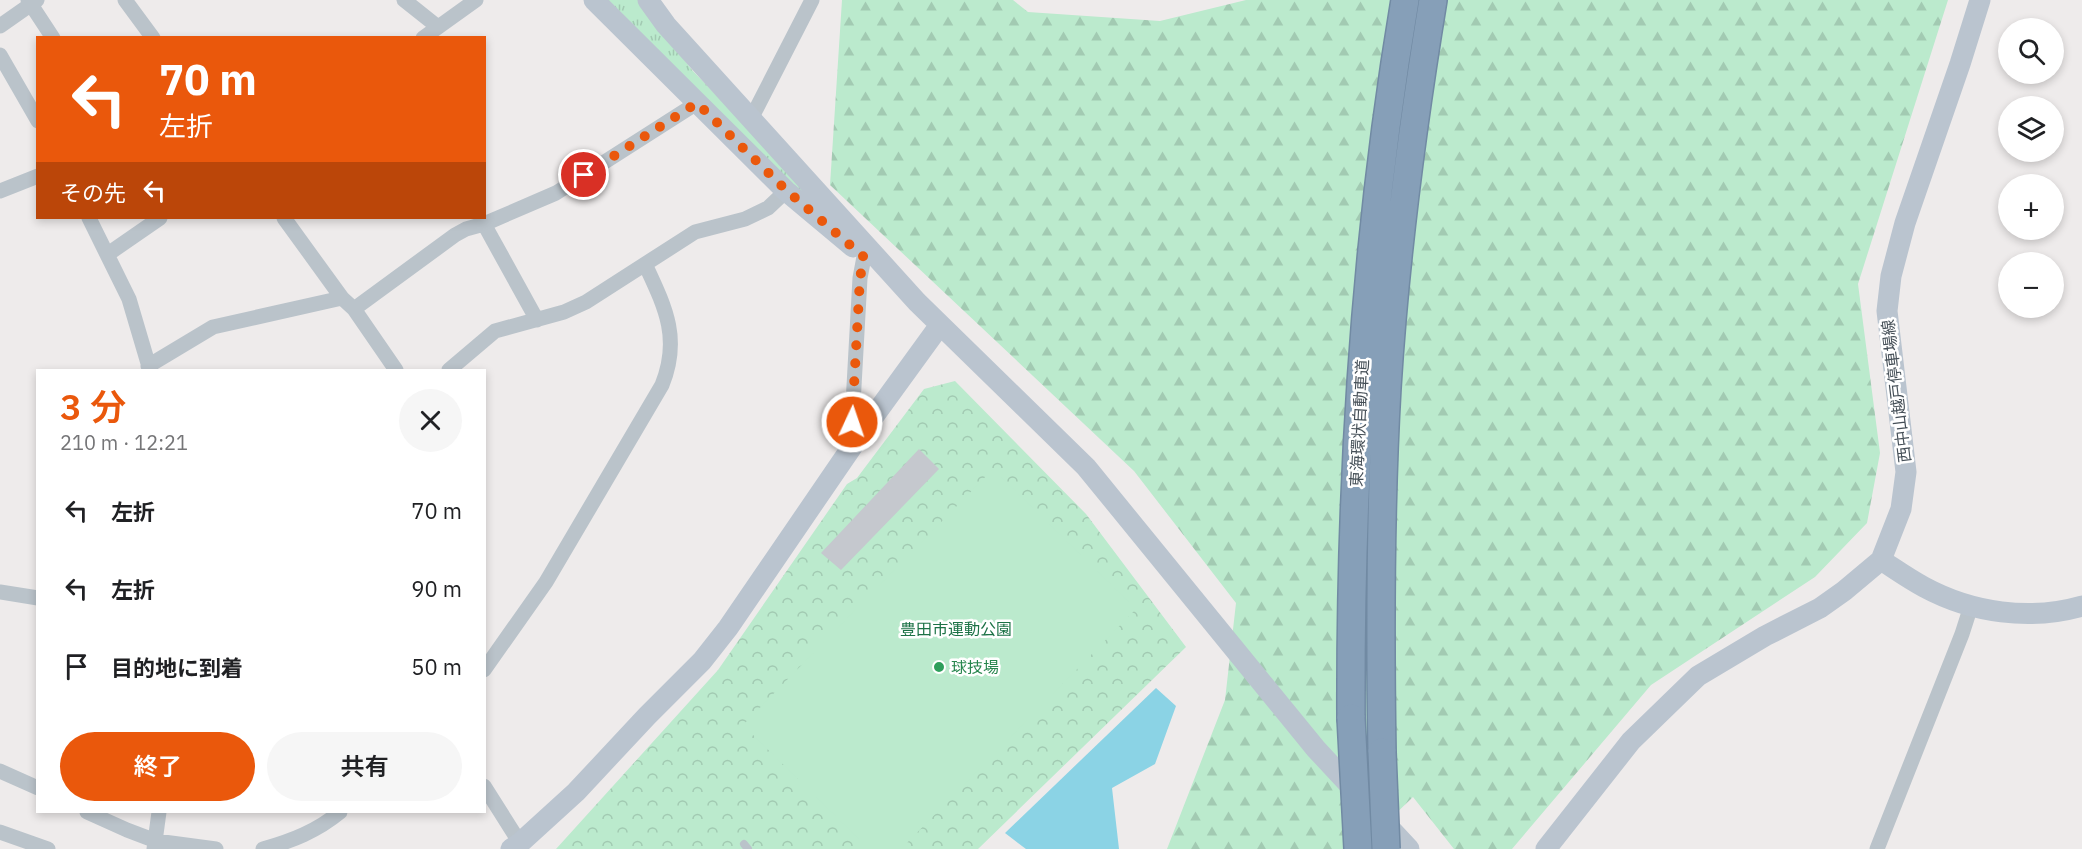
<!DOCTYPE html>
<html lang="ja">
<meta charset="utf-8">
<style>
:root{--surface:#fff;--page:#f6f6f6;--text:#202124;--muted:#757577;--accent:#ea580c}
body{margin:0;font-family:"IBM Plex Sans","Noto Sans JP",sans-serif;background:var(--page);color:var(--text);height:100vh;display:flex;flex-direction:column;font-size:22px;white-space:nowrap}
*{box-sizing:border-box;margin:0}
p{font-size:20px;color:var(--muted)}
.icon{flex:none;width:33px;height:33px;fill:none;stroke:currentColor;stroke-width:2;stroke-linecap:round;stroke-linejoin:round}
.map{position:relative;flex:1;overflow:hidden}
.side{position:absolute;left:36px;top:369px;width:450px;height:444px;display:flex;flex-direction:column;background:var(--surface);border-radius:0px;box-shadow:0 3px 9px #0003}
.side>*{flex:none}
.hud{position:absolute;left:36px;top:36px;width:450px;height:183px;border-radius:0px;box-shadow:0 3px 9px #0003;background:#ea580c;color:#fff;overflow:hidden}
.tools{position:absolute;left:1998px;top:18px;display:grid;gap:12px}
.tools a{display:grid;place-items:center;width:66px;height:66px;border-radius:50%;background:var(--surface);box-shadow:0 3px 9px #0003;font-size:30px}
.pin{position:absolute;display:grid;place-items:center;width:51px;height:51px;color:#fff;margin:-26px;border:3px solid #fff;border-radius:50%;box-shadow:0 2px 6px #0007}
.me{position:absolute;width:66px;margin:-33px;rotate:3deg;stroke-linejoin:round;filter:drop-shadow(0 0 4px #0008)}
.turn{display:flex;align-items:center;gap:21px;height:126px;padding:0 24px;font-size:27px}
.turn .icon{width:78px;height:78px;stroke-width:2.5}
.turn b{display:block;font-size:42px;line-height:51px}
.then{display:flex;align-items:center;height:57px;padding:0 24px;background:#0003;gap:12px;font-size:22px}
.round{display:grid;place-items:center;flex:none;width:63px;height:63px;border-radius:32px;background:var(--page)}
.headline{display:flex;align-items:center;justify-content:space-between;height:102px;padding:0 24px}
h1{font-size:36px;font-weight:600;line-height:45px;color:var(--accent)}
.cta{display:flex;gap:12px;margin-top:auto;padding:12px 24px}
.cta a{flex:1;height:69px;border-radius:36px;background:var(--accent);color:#fff;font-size:24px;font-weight:600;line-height:69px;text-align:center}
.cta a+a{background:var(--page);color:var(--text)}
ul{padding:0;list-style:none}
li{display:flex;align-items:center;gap:18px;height:78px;padding:0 24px}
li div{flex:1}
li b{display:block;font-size:22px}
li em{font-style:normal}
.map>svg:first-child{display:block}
.grass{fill:url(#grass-tufts)}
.forest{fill:url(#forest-firs)}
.park{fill:url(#park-crowns)}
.pitch{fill:#bbeacd}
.water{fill:#8bd3e5}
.building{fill:#c5c8ce}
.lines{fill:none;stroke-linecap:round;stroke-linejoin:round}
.highway-casing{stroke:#718aa3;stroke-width:30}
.lane{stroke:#bac3ca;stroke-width:8}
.street{stroke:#bac3ca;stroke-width:15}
.secondary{stroke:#bac4cf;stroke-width:21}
.highway{stroke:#869fb8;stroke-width:27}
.highway-bridge-casing{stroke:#718aa3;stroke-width:30;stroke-linecap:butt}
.highway-bridge{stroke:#869fb8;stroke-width:27}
.route{stroke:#ea580c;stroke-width:10;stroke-dasharray:0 18}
.leisure-dot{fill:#2e9e5b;stroke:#fff;stroke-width:2}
.labels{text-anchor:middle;stroke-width:5;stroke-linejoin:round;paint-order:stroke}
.street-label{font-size:16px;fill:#454f57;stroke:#fff}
.park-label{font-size:16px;fill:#1c7246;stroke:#fff}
.leisure-label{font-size:16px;fill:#27864d;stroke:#fff;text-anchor:start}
</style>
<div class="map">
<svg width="2082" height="849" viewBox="0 0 2082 849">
<defs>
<pattern id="grass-tufts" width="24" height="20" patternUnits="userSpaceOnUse" patternTransform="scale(1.5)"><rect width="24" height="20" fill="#bbeacd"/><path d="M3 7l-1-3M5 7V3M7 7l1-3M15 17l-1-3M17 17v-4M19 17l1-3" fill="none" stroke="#a2cab2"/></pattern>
<pattern id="forest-firs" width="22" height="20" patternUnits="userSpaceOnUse" patternTransform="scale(1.5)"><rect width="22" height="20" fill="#bbeacd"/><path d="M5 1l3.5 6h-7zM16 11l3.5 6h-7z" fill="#a2cab2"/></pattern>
<pattern id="park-crowns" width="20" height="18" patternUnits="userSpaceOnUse" patternTransform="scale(1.5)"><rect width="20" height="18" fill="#bbeacd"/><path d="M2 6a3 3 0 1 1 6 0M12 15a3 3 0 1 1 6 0" fill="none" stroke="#a2cab2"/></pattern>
</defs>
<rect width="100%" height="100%" fill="#eeebeb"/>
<path class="grass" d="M608,0h31l53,70 86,89 66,72 -73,-67z"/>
<path class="forest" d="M842,0h171l15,12 132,9 86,-21h702l-90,284 22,169 -13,70 -52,54 -164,108 -139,164h-58l-41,-52 -54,52h-192l58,-149 11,-97 -102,-132 -304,-286z"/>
<path class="park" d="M955,381l131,133 100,133 -208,202h-422l162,-179 129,-186 10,-6 67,-89z"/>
<path class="pitch" d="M993,469l143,140 -235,240h-32l-126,-124z"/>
<path class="water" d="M1156,688l20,18 -21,58 -43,24 7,61h-93l-21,-16z"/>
<path class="building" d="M919,449l20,20 -98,101 -20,-17z"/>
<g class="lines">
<defs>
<path id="highway" d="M1351,718c-1,-240 14,-481 54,-718
M1382,752c-2,-121 -2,-243 5,-364 8,-130 25,-260 46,-388"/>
</defs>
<use href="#highway" class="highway-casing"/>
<path class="lane" d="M744,844l4,5"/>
<path class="street" d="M28,0l25,38
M125,0l28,38
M404,0l34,27
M0,26l37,-26
M423,38l53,-38
M0,55l38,66
M751,119l61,-119
M0,191l38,-15
M89,218l40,81 21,71
M284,218l58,80 12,11 42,61
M484,224l53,96
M108,254l52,-36
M354,309l101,-74 11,-6 18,-5 72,-31 141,-90
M148,366l65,-39 129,-29
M449,370l46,-39 69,-19 22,-10 109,-70 50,-13 23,-11 18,-17
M858,438l-6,-16 8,-144 4,-21
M0,592l38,6
M484,670l62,-88 116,-197c19,-47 3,-78 -17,-121
M0,771l38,17
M484,786l36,57
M87,812l40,18 29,11 60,8
M0,832l48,17
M154,849l5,-37
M263,849c29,-8 54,-18 77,-37
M1877,849l85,-215 9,-28"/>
<path class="secondary" d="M594,0l192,191 67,56
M648,0l18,25 251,277 169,165 230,282 93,100
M1881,560c14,9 28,19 43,27 48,26 106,34 158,19
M511,849l9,-6 56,-51 71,-76 55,-55 26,-33 130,-190 82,-113
M1546,849l85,-108 67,-65 67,-40 55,-28 24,-17 37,-31 20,-51 5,-37 -19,-161 4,-35 14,-53 55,-159 20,-64"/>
<use href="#highway" class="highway"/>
<defs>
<path id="highway-bridge" d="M1351,718l7,131
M1382,752l4,97"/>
</defs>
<use href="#highway-bridge" class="highway-bridge-casing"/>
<use href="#highway-bridge" class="highway-bridge"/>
</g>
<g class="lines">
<path class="route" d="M584,175l113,-72 89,87 78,67 -4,21 -8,144"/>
</g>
<circle class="leisure-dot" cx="939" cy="667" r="6"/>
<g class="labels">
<g class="street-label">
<text transform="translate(1896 391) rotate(-97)" y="6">西中山越戸停車場線</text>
<text transform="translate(1359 423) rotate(-87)" y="6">東海環状自動車道</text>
</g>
<g class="park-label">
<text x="956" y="635">豊田市運動公園</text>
</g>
<g class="leisure-label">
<text x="951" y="673">球技場</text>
</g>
</g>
</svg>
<div class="tools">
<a><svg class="icon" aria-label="search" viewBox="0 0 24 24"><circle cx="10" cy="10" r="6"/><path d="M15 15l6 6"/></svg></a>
<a><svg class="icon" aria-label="layers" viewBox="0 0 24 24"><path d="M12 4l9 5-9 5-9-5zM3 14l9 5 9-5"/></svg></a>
<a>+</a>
<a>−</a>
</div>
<div class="pin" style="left:584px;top:175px;background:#d93025"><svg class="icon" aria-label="arrive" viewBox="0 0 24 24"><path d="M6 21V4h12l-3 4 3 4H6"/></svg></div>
<svg class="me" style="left:852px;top:422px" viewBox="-20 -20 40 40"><circle r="17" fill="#ea580c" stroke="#fff" stroke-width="3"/><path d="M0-11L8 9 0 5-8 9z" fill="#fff"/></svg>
<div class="hud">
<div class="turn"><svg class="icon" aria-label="left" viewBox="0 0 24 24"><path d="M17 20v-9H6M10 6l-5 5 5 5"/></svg><div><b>70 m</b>左折</div></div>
<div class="then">その先<svg class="icon" aria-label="left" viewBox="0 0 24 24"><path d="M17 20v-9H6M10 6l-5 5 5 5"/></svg></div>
</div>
<section class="side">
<div class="headline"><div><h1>3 分</h1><p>210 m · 12:21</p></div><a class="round"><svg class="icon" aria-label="close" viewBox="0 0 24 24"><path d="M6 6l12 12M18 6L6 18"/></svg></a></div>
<ul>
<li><svg class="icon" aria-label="left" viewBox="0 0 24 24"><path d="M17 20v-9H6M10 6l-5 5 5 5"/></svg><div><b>左折</b></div><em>70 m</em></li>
<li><svg class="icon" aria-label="left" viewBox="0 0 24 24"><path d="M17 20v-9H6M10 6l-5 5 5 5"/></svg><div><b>左折</b></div><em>90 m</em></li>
<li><svg class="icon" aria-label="arrive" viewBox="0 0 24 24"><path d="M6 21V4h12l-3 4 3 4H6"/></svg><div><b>目的地に到着</b></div><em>50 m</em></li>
</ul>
<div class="cta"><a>終了</a><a>共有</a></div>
</section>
</div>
